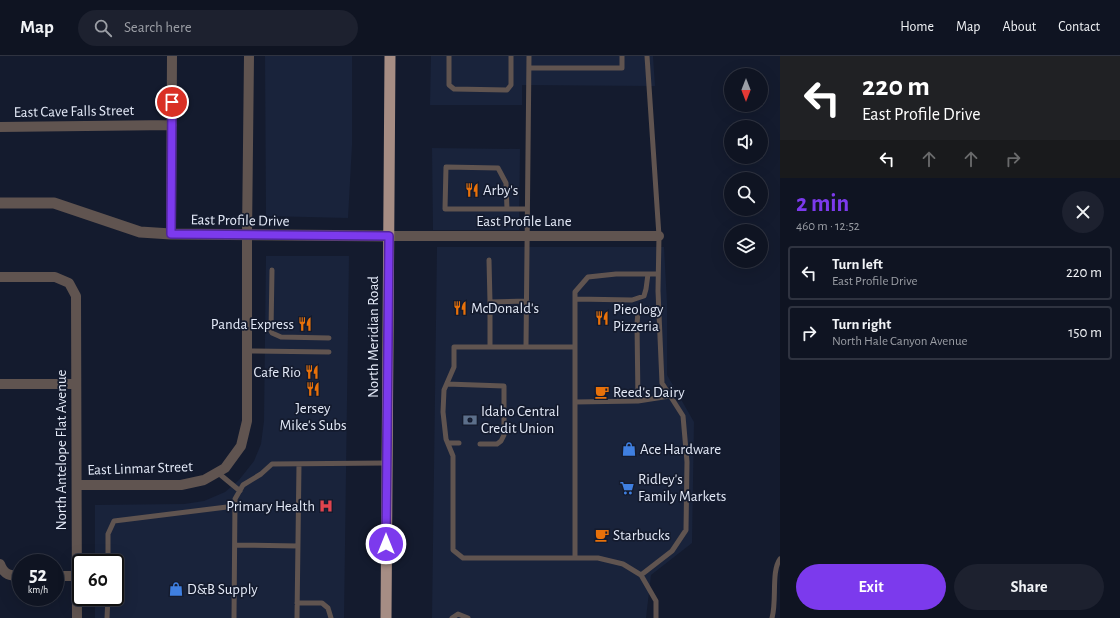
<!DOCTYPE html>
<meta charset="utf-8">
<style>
:root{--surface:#0f1422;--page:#1d212f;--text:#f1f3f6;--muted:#9b9ea5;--line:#2f3340;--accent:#7c3aed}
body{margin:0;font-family:"Alegreya Sans",sans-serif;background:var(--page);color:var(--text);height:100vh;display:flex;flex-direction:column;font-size:15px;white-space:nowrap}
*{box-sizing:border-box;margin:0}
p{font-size:13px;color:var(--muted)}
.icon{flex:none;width:22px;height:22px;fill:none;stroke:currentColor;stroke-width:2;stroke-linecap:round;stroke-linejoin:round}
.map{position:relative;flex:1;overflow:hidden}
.details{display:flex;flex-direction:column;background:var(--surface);width:340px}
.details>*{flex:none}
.top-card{background:#202124;color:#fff;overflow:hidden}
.needle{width:26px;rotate:180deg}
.fabs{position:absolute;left:724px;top:12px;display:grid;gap:8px}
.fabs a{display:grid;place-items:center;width:44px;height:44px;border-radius:50%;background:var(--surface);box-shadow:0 4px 16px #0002,0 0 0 1px var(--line);font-size:20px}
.speed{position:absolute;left:12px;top:498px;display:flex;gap:8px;font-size:20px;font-weight:700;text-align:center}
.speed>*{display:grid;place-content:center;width:52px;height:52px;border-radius:50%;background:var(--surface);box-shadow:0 4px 16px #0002,0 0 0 1px var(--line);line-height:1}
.speed small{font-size:10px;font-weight:400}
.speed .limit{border:2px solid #111;border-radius:6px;background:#fff;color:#111}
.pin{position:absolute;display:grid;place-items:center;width:34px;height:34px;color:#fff;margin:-17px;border:2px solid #fff;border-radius:50%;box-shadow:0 1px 4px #0007}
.me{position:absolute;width:44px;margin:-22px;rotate:0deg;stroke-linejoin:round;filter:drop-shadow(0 0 3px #0008)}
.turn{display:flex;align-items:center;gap:14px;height:84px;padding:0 16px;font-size:18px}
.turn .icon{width:52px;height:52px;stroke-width:2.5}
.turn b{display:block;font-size:28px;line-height:34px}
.lanes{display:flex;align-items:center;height:38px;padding:0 16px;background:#0003;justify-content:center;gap:20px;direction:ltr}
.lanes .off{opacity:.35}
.round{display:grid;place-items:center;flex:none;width:42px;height:42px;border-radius:21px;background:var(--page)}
.head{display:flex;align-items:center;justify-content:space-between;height:68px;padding:0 16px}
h1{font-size:24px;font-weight:700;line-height:30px;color:var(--accent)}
.cta{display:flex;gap:8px;margin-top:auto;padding:8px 16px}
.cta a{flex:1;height:46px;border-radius:24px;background:var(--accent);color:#fff;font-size:16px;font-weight:700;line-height:46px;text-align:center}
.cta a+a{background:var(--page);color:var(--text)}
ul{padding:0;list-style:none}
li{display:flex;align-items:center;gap:12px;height:54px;margin:0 8px 6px;padding:0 8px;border:2px solid var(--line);border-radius:4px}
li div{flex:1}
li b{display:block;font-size:15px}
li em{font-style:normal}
header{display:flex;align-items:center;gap:24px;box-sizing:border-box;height:56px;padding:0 20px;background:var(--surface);border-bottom:1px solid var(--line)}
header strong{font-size:19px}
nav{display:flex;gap:22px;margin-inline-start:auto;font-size:14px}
.search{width:280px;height:36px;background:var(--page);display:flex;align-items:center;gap:10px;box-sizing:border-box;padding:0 14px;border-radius:22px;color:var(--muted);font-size:15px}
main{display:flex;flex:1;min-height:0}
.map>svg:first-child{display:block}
.built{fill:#19233b}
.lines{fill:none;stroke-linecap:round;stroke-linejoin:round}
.service{stroke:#605450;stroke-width:5}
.minor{stroke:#605450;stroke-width:10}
.tertiary{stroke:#605450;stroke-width:11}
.primary{stroke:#a68d84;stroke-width:11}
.route-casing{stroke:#51269a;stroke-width:10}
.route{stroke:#7c3aed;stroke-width:7}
.labels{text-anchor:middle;stroke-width:3.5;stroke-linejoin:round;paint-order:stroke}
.street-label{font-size:15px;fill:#e3e9f7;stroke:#141b2e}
.poi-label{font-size:15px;fill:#e3e9f7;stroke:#141b2e;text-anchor:start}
</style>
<header>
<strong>Map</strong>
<div class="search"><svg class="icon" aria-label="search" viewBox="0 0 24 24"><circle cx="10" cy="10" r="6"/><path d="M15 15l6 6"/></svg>Search here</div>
<nav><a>Home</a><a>Map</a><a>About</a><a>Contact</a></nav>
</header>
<main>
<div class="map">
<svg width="780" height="562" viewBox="0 0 780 562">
<rect width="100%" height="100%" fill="#141b2e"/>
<path class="built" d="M265,0h87v89l-4,73 -82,-2z
M431,0h222l2,30 -133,-1v20h-92z
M432,92l88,1 -1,81h-86z
M437,191h227l3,56v72l27,47 -2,121 -41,32 -5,43h-214z
M266,200h83l-5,362h-249v-21h20v-34h-20v-58l89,-1 20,-3 21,-9 14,-12 15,-19 7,-17 3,-23z"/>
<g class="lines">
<path class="service" d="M449,0v29l5,4 53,1 4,-5v-29
M529,12h93v-12
M507,153l-1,-26 -8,-15 -52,-1 -1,42h82
M489,204l1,42
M272,214l-1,61 1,2 9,4 48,1
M576,243l56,1 12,-4 2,-7 2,-15
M659,253h-15l-6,3 -1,12 1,77 32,-5
M490,291v-45l37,-1
M526,291l3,-291
M575,291v-55l13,-15 28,-3h42
M247,295l82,1
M447,328l57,2v49l-3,6 -4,3h-17
M575,346l63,-1
M448,387h11
M217,416l23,19
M235,489l63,1
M575,502v-211h-121v20l-10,23 -1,22 3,27 7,17v94l10,8h135l25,6 18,11 31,-24 14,-21 1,-68 -4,-46 -21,-33 -4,-92 1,-55 -12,-180
M108,507v-29l6,-13 121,-15
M641,519l15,26v17
M297,547h25l6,5 3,10
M107,562l1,-21
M234,562l1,-119 8,-14 18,-11 11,-10 115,-1
M297,562l2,-154
M452,562l6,-4 10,4
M772,562c5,-17 -1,-47 8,-59"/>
<path class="minor" d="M0,71l172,-2
M171,178l1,-178
M389,180h270
M0,221h55l14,6 7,13 1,322
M0,328h76
M77,429h104l23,-5 21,-12 16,-22 6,-25v-186l2,-179
M0,508c4,11 10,12 21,12
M55,520h22"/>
<path class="tertiary" d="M0,147h54l86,29 31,2 218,2"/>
<path class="primary" d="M386,562l4,-562"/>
</g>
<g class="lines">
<defs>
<path id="route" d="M172,46l-1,132 218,2 -3,308"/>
</defs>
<use href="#route" class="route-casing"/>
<use href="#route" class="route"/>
</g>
<defs>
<symbol id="restaurant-bare" viewBox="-9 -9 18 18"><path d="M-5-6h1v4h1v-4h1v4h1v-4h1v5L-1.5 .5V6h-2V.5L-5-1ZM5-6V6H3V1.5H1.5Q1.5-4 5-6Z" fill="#e8710a" stroke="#141b2e" stroke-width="2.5" paint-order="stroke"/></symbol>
<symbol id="cafe-bare" viewBox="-9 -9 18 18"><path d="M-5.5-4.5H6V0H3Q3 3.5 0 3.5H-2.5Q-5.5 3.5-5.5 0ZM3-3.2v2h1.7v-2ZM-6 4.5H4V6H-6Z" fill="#e8710a" stroke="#141b2e" stroke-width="2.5" paint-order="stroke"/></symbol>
<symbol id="bank-bare" viewBox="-9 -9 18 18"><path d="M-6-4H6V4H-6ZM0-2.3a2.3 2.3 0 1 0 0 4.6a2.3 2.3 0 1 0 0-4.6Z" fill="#5c6f8a" stroke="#141b2e" stroke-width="2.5" paint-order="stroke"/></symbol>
<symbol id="shop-bare" viewBox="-9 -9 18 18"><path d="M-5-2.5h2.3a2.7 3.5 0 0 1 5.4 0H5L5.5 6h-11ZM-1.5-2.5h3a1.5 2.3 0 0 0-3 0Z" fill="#3f7fe0" stroke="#141b2e" stroke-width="2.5" paint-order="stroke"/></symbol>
<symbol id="supermarket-bare" viewBox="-9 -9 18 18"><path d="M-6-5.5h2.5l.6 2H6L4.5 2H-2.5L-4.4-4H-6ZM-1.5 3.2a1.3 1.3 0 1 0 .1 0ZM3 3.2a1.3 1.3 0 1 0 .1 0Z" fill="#3f7fe0" stroke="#141b2e" stroke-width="2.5" paint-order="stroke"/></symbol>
<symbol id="hospital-bare" viewBox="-9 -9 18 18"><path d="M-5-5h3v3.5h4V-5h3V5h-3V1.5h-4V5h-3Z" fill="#e0444e" stroke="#141b2e" stroke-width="2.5" paint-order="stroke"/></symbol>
</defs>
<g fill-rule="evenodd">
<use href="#restaurant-bare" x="462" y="124" width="20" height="20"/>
<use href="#restaurant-bare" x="450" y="242" width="20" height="20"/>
<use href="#restaurant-bare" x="592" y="252" width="20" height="20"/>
<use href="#restaurant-bare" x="295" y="258" width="20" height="20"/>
<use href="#restaurant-bare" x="302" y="306" width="20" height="20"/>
<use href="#restaurant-bare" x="303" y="323" width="20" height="20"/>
<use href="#cafe-bare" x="592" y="326" width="20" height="20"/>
<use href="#bank-bare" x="460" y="354" width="20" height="20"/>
<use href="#shop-bare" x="619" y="383" width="20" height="20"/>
<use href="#supermarket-bare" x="617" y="422" width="20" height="20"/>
<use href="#hospital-bare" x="316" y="440" width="20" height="20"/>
<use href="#cafe-bare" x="592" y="469" width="20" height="20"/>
<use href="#shop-bare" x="166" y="523" width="20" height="20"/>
</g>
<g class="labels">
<g class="street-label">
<text transform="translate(74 55) rotate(-1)" y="5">East Cave Falls Street</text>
<text transform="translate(240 164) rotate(1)" y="5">East Profile Drive</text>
<text x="524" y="170">East Profile Lane</text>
<text transform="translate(373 281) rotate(-90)" y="5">North Meridian Road</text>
<text transform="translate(61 394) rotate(-90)" y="5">North Antelope Flat Avenue</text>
<text transform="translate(140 412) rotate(-2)" y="5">East Linmar Street</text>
</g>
<g class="poi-label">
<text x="483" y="139">Arby's</text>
<text x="471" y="257">McDonald's</text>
<text x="613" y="258">Pieology<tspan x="613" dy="17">Pizzeria</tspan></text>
<text x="294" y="273" text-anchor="end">Panda Express</text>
<text x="301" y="321" text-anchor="end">Cafe Rio</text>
<text x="613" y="341">Reed's Dairy</text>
<text x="313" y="357" text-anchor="middle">Jersey<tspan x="313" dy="17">Mike's Subs</tspan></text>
<text x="481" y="360">Idaho Central<tspan x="481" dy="17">Credit Union</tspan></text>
<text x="640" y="398">Ace Hardware</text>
<text x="638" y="428">Ridley's<tspan x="638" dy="17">Family Markets</tspan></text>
<text x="315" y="455" text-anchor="end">Primary Health</text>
<text x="613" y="484">Starbucks</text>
<text x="187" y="538">D&amp;B Supply</text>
</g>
</g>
</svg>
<div class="fabs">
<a><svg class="needle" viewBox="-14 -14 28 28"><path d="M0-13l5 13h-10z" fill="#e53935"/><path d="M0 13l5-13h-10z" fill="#9b9ea5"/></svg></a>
<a><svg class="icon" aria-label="sound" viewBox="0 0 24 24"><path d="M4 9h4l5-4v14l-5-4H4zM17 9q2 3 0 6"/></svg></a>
<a><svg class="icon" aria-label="search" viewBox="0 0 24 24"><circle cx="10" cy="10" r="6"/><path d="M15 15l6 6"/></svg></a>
<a><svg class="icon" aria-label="layers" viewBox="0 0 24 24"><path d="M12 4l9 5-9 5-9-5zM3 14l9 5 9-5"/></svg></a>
</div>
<div class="speed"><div>52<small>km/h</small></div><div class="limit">60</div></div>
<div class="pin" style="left:172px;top:46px;background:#d93025"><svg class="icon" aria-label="arrive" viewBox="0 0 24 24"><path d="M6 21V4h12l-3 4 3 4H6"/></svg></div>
<svg class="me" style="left:386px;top:488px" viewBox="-20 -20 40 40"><circle r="17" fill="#7c3aed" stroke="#fff" stroke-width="3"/><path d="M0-11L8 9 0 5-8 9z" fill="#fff"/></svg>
</div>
<section class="details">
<div class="top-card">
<div class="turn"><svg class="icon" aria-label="left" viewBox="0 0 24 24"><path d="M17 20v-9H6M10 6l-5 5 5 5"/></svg><div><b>220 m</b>East Profile Drive</div></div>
<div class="lanes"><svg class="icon" aria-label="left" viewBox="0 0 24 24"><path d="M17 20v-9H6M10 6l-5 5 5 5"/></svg><svg class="icon off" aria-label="ahead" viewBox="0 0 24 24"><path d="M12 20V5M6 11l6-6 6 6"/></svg><svg class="icon off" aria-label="ahead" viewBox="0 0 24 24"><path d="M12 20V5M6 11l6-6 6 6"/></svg><svg class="icon off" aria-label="right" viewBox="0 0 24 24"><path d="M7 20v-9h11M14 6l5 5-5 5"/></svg></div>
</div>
<div class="head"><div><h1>2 min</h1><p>460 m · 12:52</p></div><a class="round"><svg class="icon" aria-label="close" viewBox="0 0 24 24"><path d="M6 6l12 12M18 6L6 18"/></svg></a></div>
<ul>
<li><svg class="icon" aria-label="left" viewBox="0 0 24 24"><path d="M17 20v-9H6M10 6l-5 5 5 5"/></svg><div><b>Turn left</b><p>East Profile Drive</p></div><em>220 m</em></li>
<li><svg class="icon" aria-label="right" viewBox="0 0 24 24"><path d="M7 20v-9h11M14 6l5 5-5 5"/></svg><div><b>Turn right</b><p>North Hale Canyon Avenue</p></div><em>150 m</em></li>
</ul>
<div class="cta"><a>Exit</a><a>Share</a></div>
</section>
</main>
